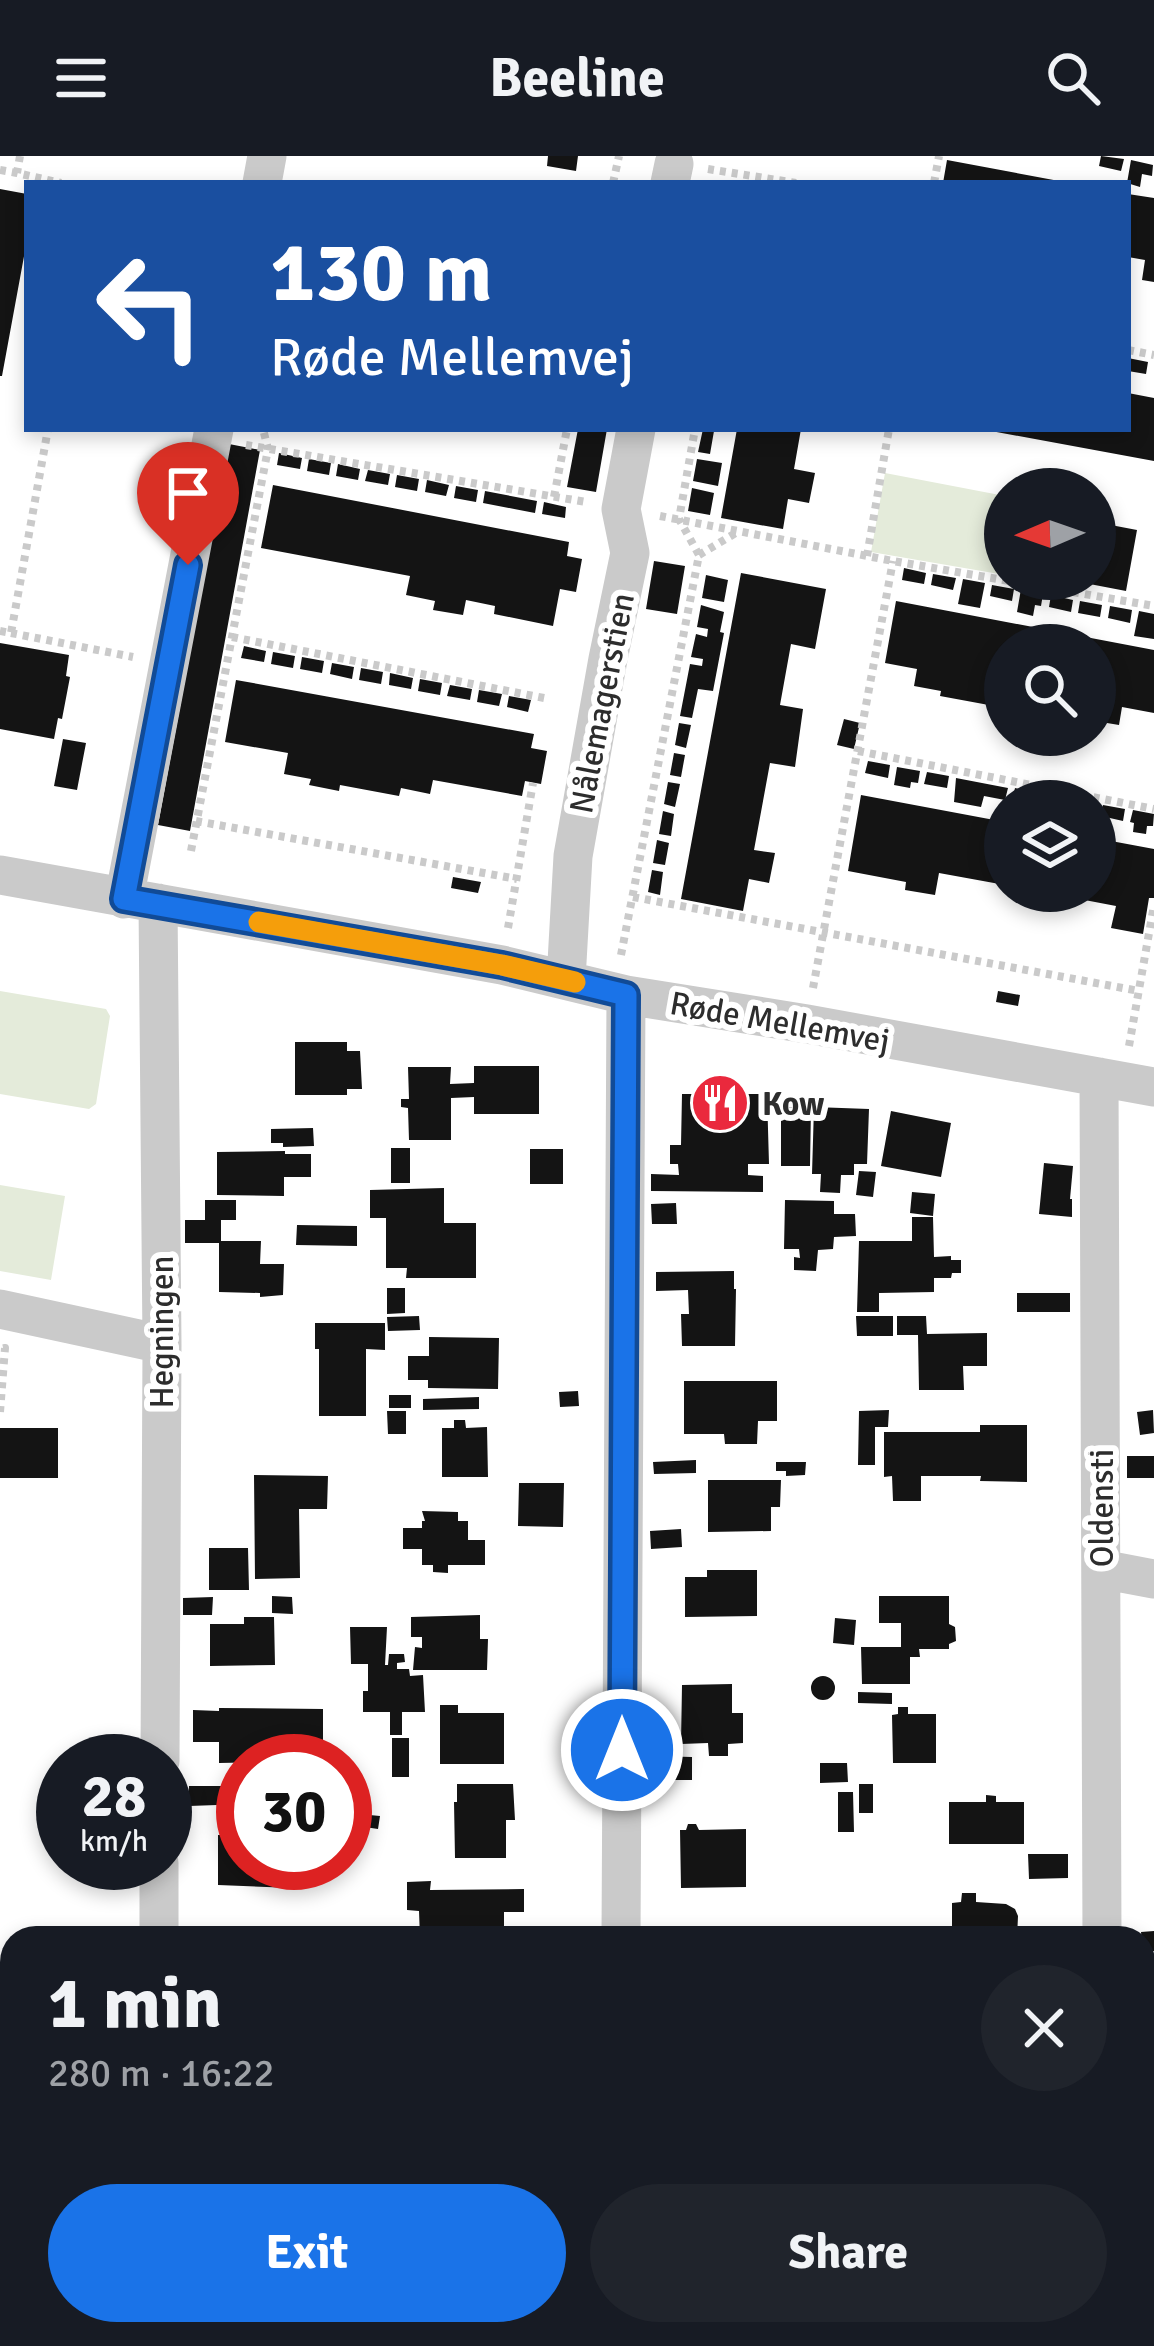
<!DOCTYPE html>
<meta charset="utf-8">
<style>
:root{--surface:#171b24;--page:#20242c;--text:#f1f3f6;--muted:#9ea1a6;--accent:#1a73e8}
body{margin:0;font-family:Signika,sans-serif;background:var(--page);color:var(--text);height:100vh;display:flex;flex-direction:column;font-size:45px;white-space:nowrap}
*{box-sizing:border-box;margin:0}
p{font-size:39px;color:var(--muted)}
.icon{flex:none;width:66px;height:66px;fill:none;stroke:currentColor;stroke-width:2;stroke-linecap:round;stroke-linejoin:round}
.map{position:relative;flex:1;overflow:hidden}
.panel{position:absolute;left:0px;top:1770px;width:1155px;height:420px;display:flex;flex-direction:column;background:var(--surface);border-radius:36px 36px 0 0;box-shadow:0 6px 18px #0003}
.panel>*{flex:none}
.banner{position:absolute;left:24px;top:24px;width:1107px;height:252px;border-radius:0px;box-shadow:0 6px 18px #0003;background:#1a4fa0;color:#fff;overflow:hidden}
.needle{width:78px;rotate:268deg}
.tools{position:absolute;left:984px;top:312px;display:grid;gap:24px}
.tools a{display:grid;place-items:center;width:132px;height:132px;border-radius:50%;background:var(--surface);box-shadow:0 6px 18px #0003;font-size:60px}
.speed{position:absolute;left:36px;top:1578px;display:flex;gap:24px;font-size:60px;font-weight:700;text-align:center}
.speed>*{display:grid;place-content:center;width:156px;height:156px;border-radius:50%;background:var(--surface);box-shadow:0 6px 18px #0003;line-height:1}
.speed small{font-size:30px;font-weight:400}
.speed .limit{border:18px solid #d22;background:#fff;color:#111}
.pin{position:absolute;display:grid;place-items:center;width:102px;height:102px;color:#fff;margin:-123px -51px;border-radius:50% 50% 50% 0;rotate:-45deg;box-shadow:0 0 12px #0007}
.pin .icon{rotate:45deg}
.me{position:absolute;width:132px;margin:-66px;rotate:0deg;stroke-linejoin:round;filter:drop-shadow(0 0 9px #0008)}
.turn{display:flex;align-items:center;gap:42px;height:252px;padding:0 48px;font-size:54px}
.turn .icon{width:156px;height:156px;stroke-width:2.5}
.turn b{display:block;font-size:84px;line-height:102px}
.round{display:grid;place-items:center;flex:none;width:126px;height:126px;border-radius:63px;background:var(--page)}
.summary{display:flex;align-items:center;justify-content:space-between;height:204px;padding:0 48px}
h1{font-size:72px;font-weight:800;line-height:90px}
.button{display:flex;gap:24px;margin-top:auto;padding:24px 48px}
.button a{flex:1;height:138px;border-radius:72px;background:var(--accent);color:#fff;font-size:48px;font-weight:800;line-height:138px;text-align:center}
.button a+a{background:var(--page);color:var(--text)}
header{display:flex;justify-content:space-between;align-items:center;height:156px;padding:0 48px;background:var(--surface);font-size:54px;font-weight:800}
.map>svg:first-child{display:block}
.green{fill:#e4ebda}
.building{fill:#141414}
.lines{fill:none;stroke-linecap:round;stroke-linejoin:round}
.path{stroke:#cacaca;stroke-width:8;stroke-dasharray:6 6;stroke-linecap:butt}
.minor{stroke:#cacaca;stroke-width:39}
.route-casing{stroke:#114b97;stroke-width:30}
.route{stroke:#1a73e8;stroke-width:21}
.slow{stroke:#f59e0b;stroke-width:21}
.labels{text-anchor:middle;stroke-width:12;stroke-linejoin:round;paint-order:stroke}
.street-label{font-size:33px;fill:#2d2d2d;stroke:#fff}
.poi-label{font-size:33px;font-weight:bold;fill:#2d2d2d;stroke:#fff;text-anchor:start}
</style>
<header><svg class="icon" aria-label="menu" viewBox="0 0 24 24"><path d="M4 6h16M4 12h16M4 18h16"/></svg>Beeline<svg class="icon" aria-label="search" viewBox="0 0 24 24"><circle cx="10" cy="10" r="6"/><path d="M15 15l6 6"/></svg></header>
<div class="map">
<svg width="1154" height="2190" viewBox="0 0 1154 2190">
<rect width="100%" height="100%" fill="#fff"/>
<path class="green" d="M885,317l120,23v79l-134,-23z
M0,835l106,18 4,7 -14,88 -7,5 -89,-15z
M0,1029l65,11 -14,84 -51,-9z
M859,2178h209v12h-209z"/>
<path class="building" d="M548,0h30l-2,15 -29,-5z
M1101,0l23,3 -3,12 -22,-5z
M947,4l112,21v2h-116z
M1131,4l22,5 -1,11 -10,-2 -2,13 -13,-4z
M0,33l27,5v46l-25,136h-2z
M1128,38l26,4v84l-12,-2 3,-20 -17,-3z
M1128,202l20,4 -2,12 -18,-3z
M1128,237l26,5v63l-163,-30v-2h137z
M578,273h29l-11,63 -29,-5z
M703,273l11,2 -4,23 -12,-2z
M737,273h64l-7,40 21,4 -6,30 -21,-4 -5,30 -62,-11z
M229,288l31,6 -70,381 -32,-6z
M279,297l23,5 -2,11 -23,-4z
M309,303l22,4 -2,12 -22,-4z
M697,303l25,4 -4,23 -25,-5z
M338,308l22,5 -2,11 -22,-4z
M368,314l22,4 -2,11 -23,-4z
M397,319l22,4 -2,12 -22,-4z
M427,324l22,5 -3,11 -21,-4z
M273,329l296,57 -2,14 15,3 -6,33 -16,-3 -7,37 -59,-12 1,-8 -29,-6 -3,15 -30,-5 2,-9 -29,-6 4,-19 -149,-28z
M456,330l22,4 -2,12 -22,-4z
M692,332l22,5 -4,22 -22,-4z
M485,335l52,10 -2,12 -52,-10z
M544,346l22,5 -1,11 -23,-4z
M1095,366l42,8 -11,61 -52,-10v-2h21z
M654,405l31,5 -8,48 -31,-5z
M904,412l22,5 -2,11 -22,-4z
M741,417l85,16 -11,60 -24,-5 -11,61 23,4 -8,58 -25,-4 -16,87 21,3 -6,30 -20,-4 -6,32 -62,-12z
M933,418l23,4 -3,12 -22,-5z
M706,419l22,5 -4,22 -22,-4z
M963,423l22,4 -5,25 -22,-4z
M992,429l22,4 -2,12 -22,-5z
M1021,433l22,5 -2,12 -6,-1 -2,11 -16,-4z
M1051,439l22,5 -2,12 -22,-5z
M896,445l258,49v63l-32,-6 -3,18 -24,-4v-76h-90v63l-65,-12 1,-5 -27,-5 3,-17 -32,-6z
M1080,445l22,4 -2,12 -22,-4z
M701,449l23,7 -4,20 4,1 -11,58 -15,-2 -6,29 -12,-2 10,-52 12,2 1,-7 -12,-2 5,-23 11,3 1,-8 -11,-2z
M1110,450l22,4 -2,13 -22,-5z
M1139,455l15,3v25l-20,-3z
M0,487l69,12 -3,21 4,1 -8,42 -4,-1 -4,21 -54,-10z
M244,490l22,5 -2,11 -23,-4z
M273,496l22,4 -2,12 -22,-4z
M302,501l22,4 -2,12 -22,-4z
M332,507l22,4 -2,12 -22,-5z
M361,512l22,4 -2,12 -22,-4z
M390,517l23,5 -2,11 -22,-4z
M420,523l22,4 -2,12 -22,-4z
M236,524l298,54 -3,14 16,3 -6,33 -16,-3 -3,15 -89,-16 -3,14 -29,-6 -2,8 -59,-11 -1,6 -30,-6 2,-6 -27,-5 4,-21 -63,-11z
M450,529l22,4 -2,11 -23,-4z
M479,534l23,4 -3,12 -22,-4z
M509,540l22,4 -3,12 -21,-5z
M844,563l16,4 -6,26 -17,-4z
M679,567l12,2 -5,23 -11,-3z
M63,583l23,4 -9,47 -23,-4z
M674,597l11,2 -4,22 -11,-2z
M868,605l22,4 -2,13 -23,-5z
M897,611l23,4 -2,12 -7,-1 -1,6 -16,-3z
M927,616l22,4 -2,12 -23,-4z
M956,622l52,10 -3,12 -21,-4 -3,11 -27,-5z
M668,626l12,2 -5,23 -11,-3z
M1015,632l23,5 -2,8h-24z
M861,639l144,27v63l-66,-12 -4,22 -30,-5 1,-8 -58,-11z
M1103,649l22,4 -2,12 -22,-5z
M1133,654l21,4 -1,12h-6l-1,8 -13,-2 1,-9 -4,-1z
M663,655l11,3 -3,22 -12,-2z
M1095,682l59,11v49h-5l-6,36 -32,-6 5,-22 -68,-13v-2h47z
M657,684l12,3 -4,22 -12,-2z
M652,714l11,2 -3,23 -12,-3z
M453,721l28,5 -3,11 -27,-5z
M998,835l22,4 -2,11 -22,-4z
M295,886h52v9h13l2,38h-15v6h-52z
M474,910h65v48h-65v-17l-23,1v42h-42l-1,-32 -7,-1v-8h8l-1,-32h43l-1,17 24,-1z
M682,938h85l2,70h-21v11l15,1v16l-112,-1v-17l28,1 -1,-11h-8v-19h11z
M781,951h30l-1,59h-29z
M814,951l55,2 -2,55h-13v11h-13l-1,18 -20,-1 1,-18h-9z
M891,955l60,12 -10,54 -60,-11z
M313,972l1,18 -31,1v-4h-12v-14z
M391,992h19v35h-19z
M530,993h33v35h-33z
M285,995v3h26v23h-27v19l-67,-1v-43z
M1044,1007l29,3 -3,33h2v18l-33,-3z
M859,1015l17,1 -3,25 -17,-2z
M444,1032v35h32v55h-70l1,-10h-21v-50h-16v-28z
M912,1036l23,2 -2,22 -23,-3z
M205,1044h31v20h-15v21h40l-1,23h24l-1,31 -23,2v-4l-41,-1v-49h-34v-23h20z
M785,1044l49,1v13h21l1,22 -22,1 -1,12 -15,1 -2,21 -22,-1v-13l6,1 -1,-9h-15z
M676,1047l1,21h-25l-1,-20z
M912,1061h21l1,40 17,-1v4h10v13h-9l-1,5h-17v14l-55,1v19h-22l2,-71h53z
M297,1069l60,1v20l-61,-1z
M734,1115v18h2l-1,57h-53l-1,-32h8l-1,-24 -32,1v-19z
M387,1132h18v25l-18,1z
M1017,1137h53v19h-53z
M419,1160l1,14 -32,1 -1,-14z
M856,1160h37v20h-36z
M897,1160h29l1,18 60,-1v33h-24l1,24h-45l-1,-55h-21z
M315,1167h70v27l-19,-1v67h-47v-67h-4z
M429,1181l70,1 -1,51 -70,-1v-8h-20v-24h21z
M684,1225h93v40h-19l-1,23h-32l-1,-10h-40z
M578,1235l1,15 -19,1 -1,-15z
M389,1239h22v13h-22z
M479,1241v12l-56,1v-11z
M889,1254l-1,17h-13v38h-17l1,-54z
M1153,1254l1,23 -14,2 -3,-23z
M387,1255h19v23h-18z
M454,1264h11l1,8 21,-1 1,50h-46v-49h12z
M980,1269h47v57l-47,-1 1,-5h-60v25h-28l-1,-25 -8,1v-45h96z
M0,1272h58v50h-58z
M1127,1300h27v22h-27z
M696,1304v13l-42,1 -1,-12z
M776,1306h30l-1,13 -19,1v-5h-10z
M254,1319l74,1 -1,33h-28l1,69 -45,1z
M708,1324h73l-1,27h-9v24l-63,1z
M519,1327h45l-1,44 -45,-1z
M422,1355l36,1v9h10v19h17v25h-37v8l-15,-1v-7h-11v-16h-19v-21h19v-7h3z
M681,1373l1,18 -31,2 -1,-18z
M209,1392h39l1,42h-40z
M707,1414h50v46l-72,1v-40h22z
M272,1440l20,1 1,17 -21,-1z
M879,1440h70v28l6,3 1,14 -7,3v5h-30l1,8h-10v27h-48l-1,-37h40v-24h-22z
M213,1441l-1,18h-29v-17z
M480,1459v24h8l-1,31h-74l2,-23 7,1v-11h-11v-20z
M244,1461h30l1,48 -65,1v-42h34z
M835,1462l21,2 -2,25 -21,-2z
M350,1471h37l-2,38h3l1,-11h15l1,8 -8,1v6h12l1,7 13,-1 2,37h-23v23h-12v-23h-27v-21h5v-27h-17z
M811 1532a12 12 0 1 1 24 0a12 12 0 1 1-24 0Z
M732,1528v29h11v30l-15,1v12h-19l-1,-13 -27,1 1,-59z
M858,1536l34,1v11l-34,-1z
M440,1549h18v8h46v51h-64z
M898,1551h10v7h28v49h-43l-1,-48 6,-1z
M219,1552l104,1v52l-104,2v-21h-26v-32l26,1z
M392,1582h17v39h-17z
M653,1600l39,1v23h-39z
M820,1607h27l1,19 -28,1z
M457,1628h56l2,36h-9v38h-51l-1,-56h3z
M859,1628h14v29h-14z
M189,1630h54v7h-3l-1,27 -22,1v-16l-28,1z
M838,1636h15l1,40h-16z
M986,1639l10,1v6h28v42h-75v-42h37z
M359,1658l21,2 -2,13 -20,-3z
M688,1668h8l3,6 47,-1v58l-65,1 -1,-58h6z
M218,1679h25v28h48l1,25 -74,-3z
M1028,1698h40v24l-39,1z
M431,1725l-1,9 94,-1v23h-20v24l-84,2 -1,-27 -12,-1v-28z
M962,1737h14v9l30,2 9,5 3,7 -1,22h-65v-35l9,-1z
M691,1773h45v9h-45z
M1154,1775v20h-11l-2,-19z
M0,1818h12v47h-12z
M1143,2052h11v37l-11,1z
M1143,2149h11v21h-11z
M693,2178h66v12h-78v-10z"/>
<g class="lines">
<path class="path" d="M20,0l-3,17 44,10
M708,13l88,14
M0,14l17,3
M613,27l6,-27
M934,27l5,-27
M1128,194l26,5
M246,289l340,57
M554,341l13,-68
M660,360l233,45 261,45
M699,399l40,-24
M867,400l22,-127
M0,475l11,2 37,-204
M11,477l122,24
M232,481l317,62
M858,595l296,58
M196,665l321,58
M191,695l77,-402 -5,-20
M633,741l506,94
M508,772l25,-145
M621,799l78,-400 -20,-36 16,-90
M813,832l80,-427
M1129,890l25,-141
M0,1256l5,-64 -4,1"/>
<path class="minor" d="M262,27l5,-27
M670,27l4,-19
M0,719l502,90 124,30 181,29 347,63
M124,743l90,-470
M158,747l4,441 -2,417
M566,824l7,-124 35,-197 22,-106 -9,-44 15,-80
M1099,921l3,861
M0,1153l162,35
M1101,1413l53,10
M159,1782v-75
M621,1782l5,-943
M1143,1898l11,2
M0,2148l12,2
M173,2178l63,12
M1103,2178v12
M618,2190l1,-12"/>
</g>
<g class="lines">
<defs>
<path id="route" d="M188,409l-64,334 378,66 124,30 -4,755"/>
</defs>
<use href="#route" class="route-casing"/>
<use href="#route" class="route"/>
<path class="slow" d="M259,766l243,43 73,17"/>
</g>
<defs>
<symbol id="restaurant-disc" viewBox="-11 -11 22 22"><circle r="9.5" fill="#ea293d" stroke="#fff"/><path d="M-5-6h1v4h1v-4h1v4h1v-4h1v5L-1.5 .5V6h-2V.5L-5-1ZM5-6V6H3V1.5H1.5Q1.5-4 5-6Z" fill="#fff"/></symbol>
</defs>
<g fill-rule="evenodd">
<use href="#restaurant-disc" x="687" y="914" width="66" height="66"/>
</g>
<g class="labels">
<g class="street-label">
<text transform="translate(601 547) rotate(-79)" y="12">Nålemagerstien</text>
<text transform="translate(780 865) rotate(10)" y="12">Røde Mellemvej</text>
<text transform="translate(161 1176) rotate(-90)" y="12">Hegningen</text>
<text transform="translate(1101 1352) rotate(-90)" y="12">Oldensti</text>
</g>
<g class="poi-label">
<text x="762" y="959">Kow</text>
</g>
</g>
</svg>
<div class="tools">
<a><svg class="needle" viewBox="-14 -14 28 28"><path d="M0-13l5 13h-10z" fill="#e53935"/><path d="M0 13l5-13h-10z" fill="#9ea1a6"/></svg></a>
<a><svg class="icon" aria-label="search" viewBox="0 0 24 24"><circle cx="10" cy="10" r="6"/><path d="M15 15l6 6"/></svg></a>
<a><svg class="icon" aria-label="layers" viewBox="0 0 24 24"><path d="M12 4l9 5-9 5-9-5zM3 14l9 5 9-5"/></svg></a>
</div>
<div class="speed"><div>28<small>km/h</small></div><div class="limit">30</div></div>
<div class="pin" style="left:188px;top:409px;background:#d93025"><svg class="icon" aria-label="arrive" viewBox="0 0 24 24"><path d="M6 21V4h12l-3 4 3 4H6"/></svg></div>
<svg class="me" style="left:622px;top:1594px" viewBox="-20 -20 40 40"><circle r="17" fill="#1a73e8" stroke="#fff" stroke-width="3"/><path d="M0-11L8 9 0 5-8 9z" fill="#fff"/></svg>
<div class="banner">
<div class="turn"><svg class="icon" aria-label="left" viewBox="0 0 24 24"><path d="M17 20v-9H6M10 6l-5 5 5 5"/></svg><div><b>130 m</b>Røde Mellemvej</div></div>
</div>
<section class="panel">
<div class="summary"><div><h1>1 min</h1><p>280 m · 16:22</p></div><a class="round"><svg class="icon" aria-label="close" viewBox="0 0 24 24"><path d="M6 6l12 12M18 6L6 18"/></svg></a></div>
<div class="button"><a>Exit</a><a>Share</a></div>
</section>
</div>
